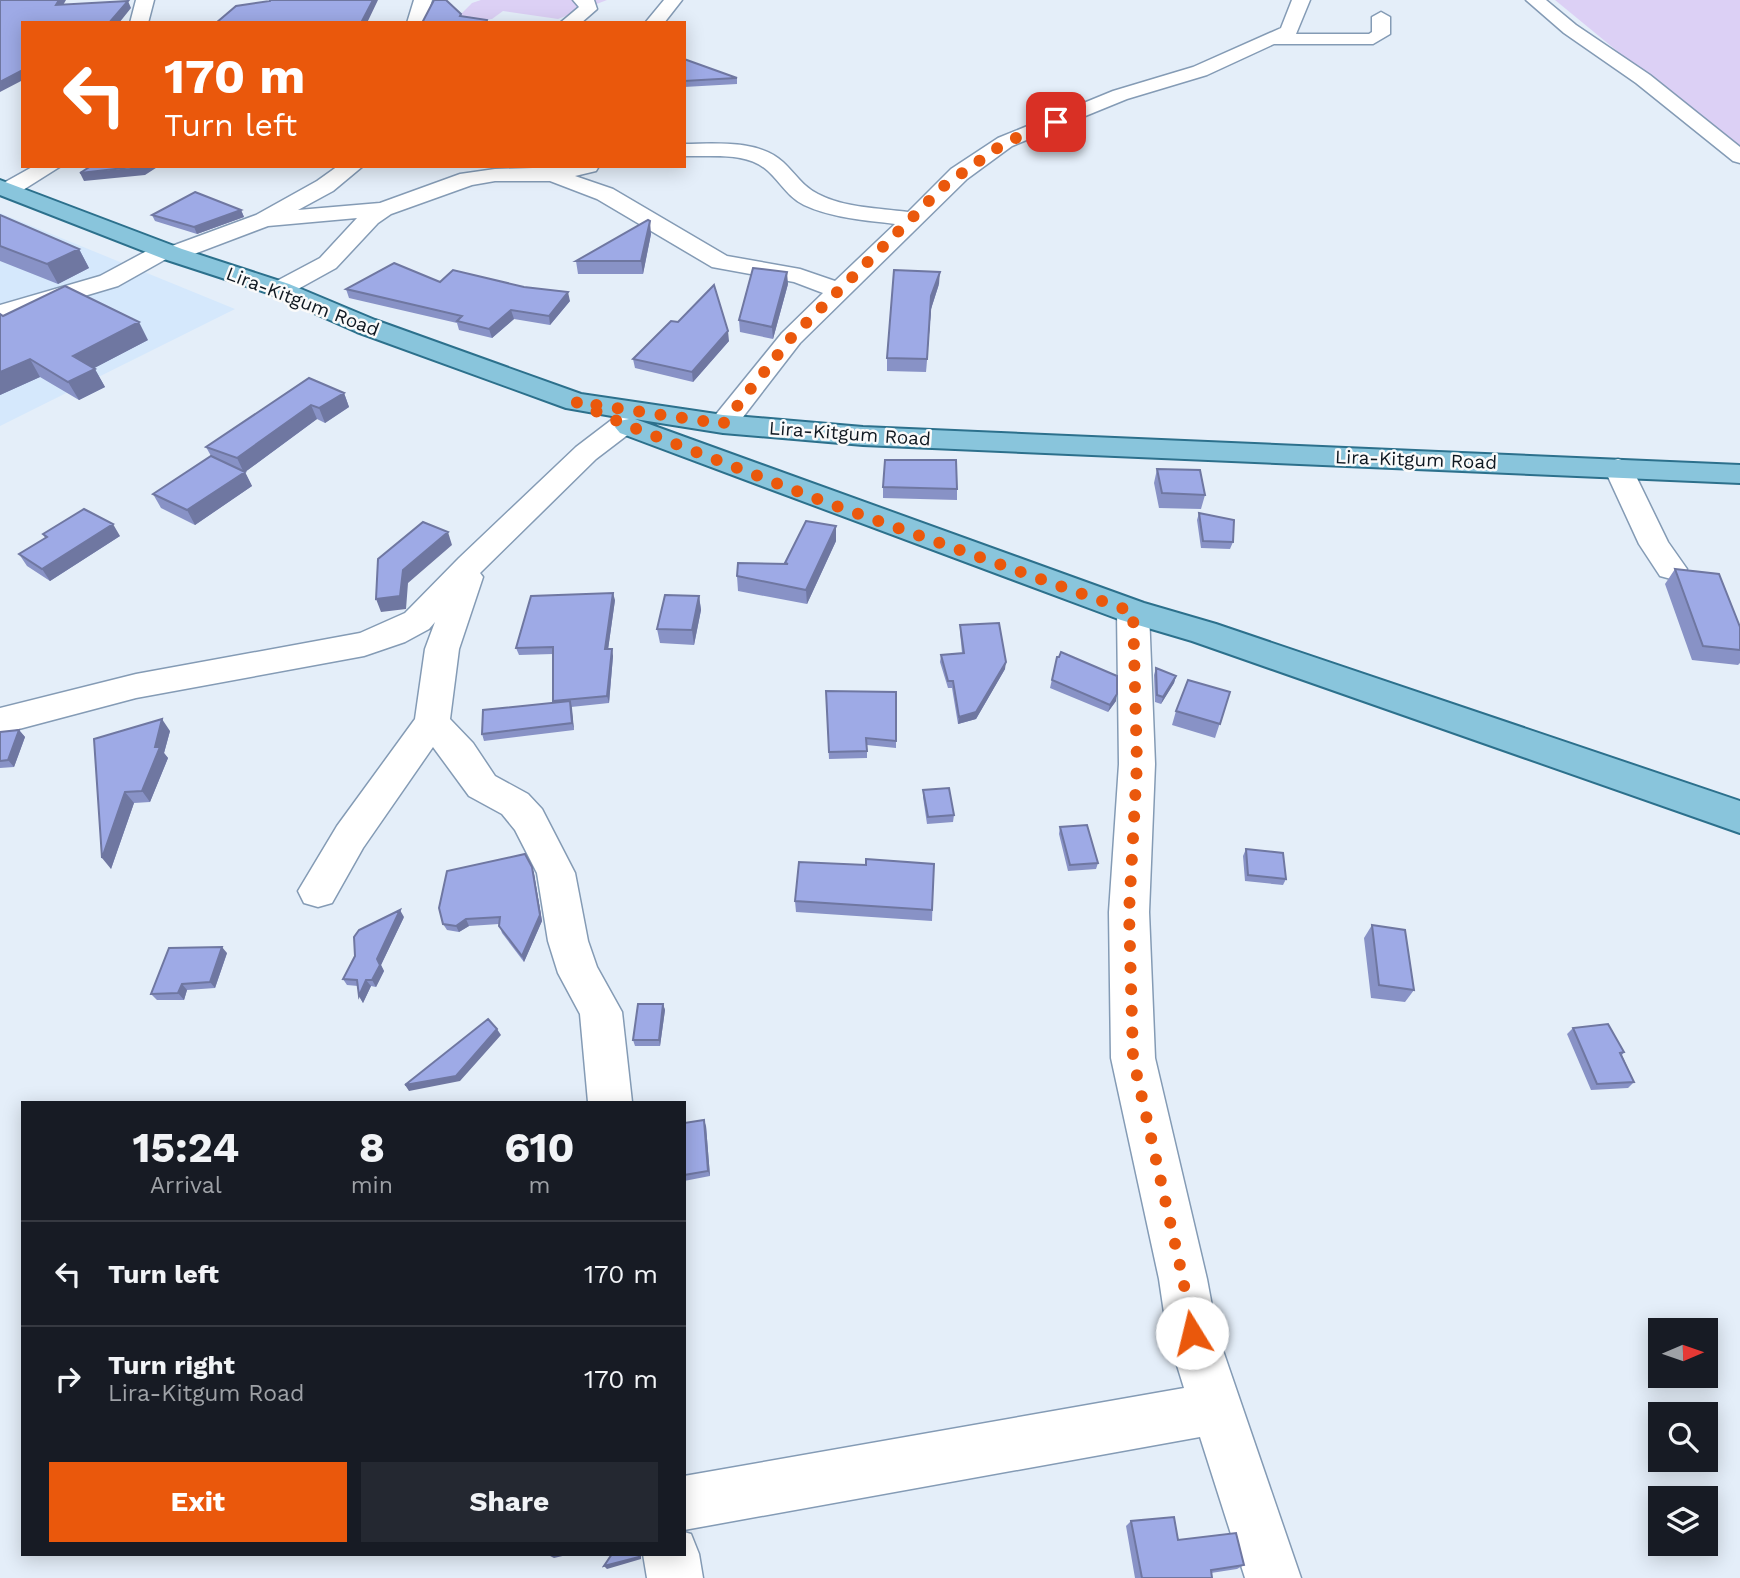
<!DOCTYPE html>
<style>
:root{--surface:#171b24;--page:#242831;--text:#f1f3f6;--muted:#9ea1a6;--line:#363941;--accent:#ea580c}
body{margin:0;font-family:"Work Sans",sans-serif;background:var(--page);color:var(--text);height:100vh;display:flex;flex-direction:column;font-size:26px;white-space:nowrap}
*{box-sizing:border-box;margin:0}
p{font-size:23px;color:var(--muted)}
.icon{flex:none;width:38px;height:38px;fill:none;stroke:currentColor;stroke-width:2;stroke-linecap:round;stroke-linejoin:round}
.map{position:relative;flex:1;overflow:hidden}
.side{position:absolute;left:21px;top:1101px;width:665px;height:455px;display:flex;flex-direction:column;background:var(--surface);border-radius:0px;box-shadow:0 4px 18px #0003}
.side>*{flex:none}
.top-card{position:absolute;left:21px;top:21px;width:665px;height:147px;border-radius:0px;box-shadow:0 4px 18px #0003;background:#ea580c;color:#fff;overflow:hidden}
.needle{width:46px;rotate:88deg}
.controls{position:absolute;left:1648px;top:1318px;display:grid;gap:14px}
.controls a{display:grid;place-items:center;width:70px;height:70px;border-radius:0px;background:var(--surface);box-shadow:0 4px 18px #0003;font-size:35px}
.pin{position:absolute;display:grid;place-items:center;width:60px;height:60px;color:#fff;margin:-30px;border-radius:14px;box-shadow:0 4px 10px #0006}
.me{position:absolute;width:77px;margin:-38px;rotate:351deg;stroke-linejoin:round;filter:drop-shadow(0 0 5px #0008)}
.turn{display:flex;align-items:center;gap:24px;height:147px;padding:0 28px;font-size:32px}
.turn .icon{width:91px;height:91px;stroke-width:2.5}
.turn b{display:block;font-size:49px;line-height:60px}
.eta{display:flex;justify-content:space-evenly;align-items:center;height:119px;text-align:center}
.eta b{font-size:42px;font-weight:700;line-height:49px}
.button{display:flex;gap:14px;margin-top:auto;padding:14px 28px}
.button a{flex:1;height:80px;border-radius:0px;background:var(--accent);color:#fff;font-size:28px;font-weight:700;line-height:80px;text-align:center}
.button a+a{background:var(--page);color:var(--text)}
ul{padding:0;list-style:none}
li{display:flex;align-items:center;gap:21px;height:105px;padding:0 28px;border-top:2px solid var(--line)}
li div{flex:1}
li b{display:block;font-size:26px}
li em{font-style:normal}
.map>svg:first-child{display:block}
.built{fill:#d5e8fc}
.green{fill:#dcd0f5}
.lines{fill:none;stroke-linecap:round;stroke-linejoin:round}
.minor-casing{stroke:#849bb5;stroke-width:3}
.major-casing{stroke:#2c708c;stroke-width:4}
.minor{fill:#fff;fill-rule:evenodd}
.major{fill:#89c5dc;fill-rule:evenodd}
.wall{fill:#8892c6}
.shaded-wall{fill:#6f77a1}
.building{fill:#9eaae6;stroke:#6f77a1;stroke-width:2}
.route{stroke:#ea580c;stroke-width:12;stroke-dasharray:0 21.6}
.labels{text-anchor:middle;stroke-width:5;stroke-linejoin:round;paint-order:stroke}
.far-street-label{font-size:19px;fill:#0f1821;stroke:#fafafa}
</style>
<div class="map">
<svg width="1740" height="1578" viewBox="0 0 1740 1578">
<rect width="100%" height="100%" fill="#e4eef9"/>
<path class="built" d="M0,213l235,96 -235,117z"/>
<path class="green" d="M481,0h126l-49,19 -55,-8 -11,8 -25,4 -6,-9 11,-11z
M1555,0h185v152z"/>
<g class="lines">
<defs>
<path id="minor" d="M136,0h18l-6,23h-18z
M414,0h18l-7,23h-18z
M573,0h21l3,9 -16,14h-21l19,-16z
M664,0h18l-18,23h-19z
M1292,0h18l-14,34h73l3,-2v-15l9,-5 9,5v17l-17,10h-99l-67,31 -80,24 -115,47 -45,33 -167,164 -67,87 -10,2 -10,-2 -4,-6 4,-6 69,-85 41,-40 -29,-11 -82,-15 -115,-68 -47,-18h-55l-23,4 -81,29 -13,9 -42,45 -47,26 -9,2 -9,-2 -3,-5 3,-5 49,-26 37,-40 -89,8 -87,33h-15l-48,27 -118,35v-16l100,-29 56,-30 8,-2 8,2 84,-31 61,-34 21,-15h25l-30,25 -35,19 82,-7 80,-29 35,-5 104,-3 -3,5 -21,5 38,13 114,67 73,13 35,12 60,-57c-30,-4 -63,-6 -91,-19 -16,-8 -23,-22 -36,-34 -21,-20 -57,-14 -84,-15v-12c31,0 74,-5 99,18 12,11 20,25 35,32 27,14 60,14 90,18l43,-43 47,-31 115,-47 80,-24 88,-39z
M1526,0h20l30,25 74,50 90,72v16l-7,-2 -97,-78 -72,-50z
M34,166h27l-46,29h-15v-10z
M624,416l10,2 4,6 -4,6 -38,29 -116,114 3,4 -24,72 -9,70 23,24 22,33 33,18 14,15 33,64 13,68 9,26 25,45 10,90h-44l-8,-88 -22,-41 -10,-32 -11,-68 -22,-43 -13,-16 -33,-18 -36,-49 -70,101 -31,55 -14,4 -14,-4 -6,-12 39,-65 78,-107 10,-70 10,-27 -6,7 -24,13 -41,14 -228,42 -136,36v-26l136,-34 224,-41 45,-20 54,-55 117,-111 38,-29z
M1618,459l10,3 4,6 36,74 19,27 -5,7 -11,3 -11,-3 -21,-32 -35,-76 4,-6z
M1133,601l11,3 5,8 6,152 -6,148 6,146 52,221 10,54 84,245h-56l-45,-141 -516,93v-54l500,-88 -17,-55 -8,-54 -48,-221 -2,-146 10,-148 -2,-152 5,-8z
M684,1532l7,2 8,20 4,24h-56l-4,-24h41z"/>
<path id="major" d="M0,180l182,69 107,35 86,36 206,74 142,21 140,12 877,38v18l-877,-38 -140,-12 -88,-14 509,184 72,21 524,177v32l-548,-192 -71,-21 -501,-187 -5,-6 5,-6 9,-2 -63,-11 -209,-76 -86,-38 -107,-35 -164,-64z"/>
</defs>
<use href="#minor" class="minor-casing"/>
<use href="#major" class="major-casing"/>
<use href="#minor" class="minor"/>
<use href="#major" class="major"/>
</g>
<path class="wall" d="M684,59l53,19v6l-53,3z
M241,210l3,7 -47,17 -42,-13 -3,-6z
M0,215l79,34 10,19 -31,16 -58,-23z
M651,234l-8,40h-65l-2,-13z
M440,282l130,19 -20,24 -36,-6 -22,19 -33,-8 -2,-7 -108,-25 -3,-9z
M788,284l-15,55 -33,-7 -1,-12z
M939,284l-8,25 -5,63 -39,-1v-13z
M0,314l3,2 145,24 -54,28 11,19 -26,13 -39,-23 -40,18z
M678,322l51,19 -36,41 -58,-14 -2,-9z
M344,393l5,14 -24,16 -8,-4 -72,53 7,14 -57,39 -34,-17 -8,-14 58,-38 -5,-9z
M1157,469l48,26 -4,14 -42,-1 -5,-25z
M883,487l74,2v11l-74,-2z
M1199,513l34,29 -3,7 -29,-1 -4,-28z
M836,526v15l-29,63 -69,-13 -1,-15 48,-12z
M43,534l77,2 -70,45 -23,-15 -8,-12 26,-16z
M1675,569l65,58v36l-2,2 -46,-5 -27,-76z
M699,596l2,14 -7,35 -34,-2 -3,-14z
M615,600l-7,49 5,7 -4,47 -38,4 3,23 -90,11 -2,-7 71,-31v-49l-34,1 -3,-7z
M960,625l45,44 -29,50 -18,5 -6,-36h-4l-8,-26 1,-7 21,-2 -2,-21z
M1057,657h2l57,44 -8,11 -58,-24z
M1156,668l20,8 -2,7 -13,21 -6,-2 -1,-27z
M826,691l70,1v56l-29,-3v13l-38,1z
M1230,692l-15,46 -43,-13 4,-14z
M19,730l6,7 -11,30 -14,1v-36z
M170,731l-6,22 4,5 -18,44 -16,1 -23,66 -17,-130z
M923,790l31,25 -1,7 -26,2 -4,-27z
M1060,827l38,36 -2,6 -28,2 -9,-37z
M1246,849l40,30 -3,6 -38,-4 -2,-25z
M934,864l-2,57 -136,-9 -1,-11 71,-36z
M532,867l2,7 8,47 -18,41 -22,-29 -3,-9 -30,2 -10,6 -12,-2 -4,-6z
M404,917l-23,48 3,6 -8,16 -5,-1 -8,17 -4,-7 -1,-10 -11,-1 -4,-6z
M1372,925l42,65 -9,12 -34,-4 -7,-60z
M227,953l-12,35 -28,2 -3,10h-27l-6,-6z
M663,1004l2,6 -5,36h-25l-2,-6z
M1573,1028l51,24 -2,3 12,27 -6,6 -37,2 -24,-56z
M684,1123l22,3 4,50 -26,5z
M1131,1521l47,19 66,25 -7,4 -26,4 1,5h-77l-9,-52z"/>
<path class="shaded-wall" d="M59,0h7l-7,12 -3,-7z
M373,0h5l-11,23h-6z
M128,1l3,7 -12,15h-10z
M23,70v10l-23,12v-10z
M159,166l-14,9 -61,6 -4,-8 61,-6z
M241,210l3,7 -47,17 -3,-7z
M650,221l1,13 -8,40 -2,-13z
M79,249l10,19 -31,16 -11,-20z
M787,272l1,12 -15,55 -1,-12z
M940,272l-1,12 -8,25 -5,63 5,-76z
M568,292l2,9 -20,24 -1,-9z
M511,310l3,9 -22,19 -3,-9z
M139,322l9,18 -65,34 -10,-18z
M728,331l1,10 -36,41 -1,-10z
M30,359l10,18 -40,18v-23z
M95,369l10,18 -26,13 -11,-18z
M344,393l5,14 -24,16 -6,-15z
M311,405l6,14 -72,53 7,14 -57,39 -8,-15 57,-37 -7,-15z
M113,524l7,12 -70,45 -8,-12z
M836,526v15l-29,63 -1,-14z
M448,532l4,13 -44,38 -2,26 -25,3 -5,-13 27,-29z
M613,593l2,7 -8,57 -2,-8z
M699,596l2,14 -7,35 -2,-15z
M612,649l1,7 -4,47 -2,-7z
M1006,662l-1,7 -29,50 -18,5 1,-7z
M1176,676l-2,7 -13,21 2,-7z
M1117,694l-1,7 -8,11 2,-7z
M570,701l2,7 2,22 -2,-7z
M162,719l8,12 -6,22 4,5 -18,44 -8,-11z
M19,730l6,7 -11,30 -6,-7z
M125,792l9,11 -23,66 -9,-11z
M532,867l2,7 8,47 -18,41 -2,-6z
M400,910l4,7 -23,48 3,6 -8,16 -4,-7 5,-21z
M466,919l3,7 -10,6 -3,-6z
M222,947l5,6 -12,35 -5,-6z
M366,980l5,6 -8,17 -4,-7z
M182,984l5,6 -3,10 -6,-7z
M663,1004l2,6 -5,36 -1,-6z
M497,1029l4,6 -41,46 -51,10 -4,-6z
M704,1120l2,6 4,50 -2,-5z
M558,1554h13l-17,4 -4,-2z
M639,1554h2v5l-34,10 -3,-3z"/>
<path class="building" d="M0,0h59l-3,5 72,-4 -19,22h-86v47l-23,12z
M270,0h103l-12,23h-145l20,-17 34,-5z
M434,0h12l15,14 -1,2 27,4 -1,3h-64z
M684,59l53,19h-1l-52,3z
M91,166h51l-62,7z
M195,192l46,18 -47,17 -42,-12z
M0,215l79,34 -32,15 -47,-18z
M648,220l2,1 -9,40h-65z
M394,263l46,19 13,-12 71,17 44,5 -19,24 -38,-6 -22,19 -32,-8 5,-5 -116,-27z
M753,268l34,4 -15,55 -33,-7z
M894,270l46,2 -9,24 -4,63 -40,-1z
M714,285l14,46 -36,41 -59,-13 38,-38 7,1z
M65,286l74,36 -66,34 22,13 -27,13 -38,-23 -30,13v-58l3,2z
M309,378l35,15 -25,15 -8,-3 -74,53 -31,-11z
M211,456l34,16 -58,38 -34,-16z
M885,460h71l1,29 -74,-2z
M1157,469l43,1 5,25 -43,-2z
M84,509l29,15 -71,45 -23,-15 28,-17 -4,-3z
M1199,513l35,7 -1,22 -30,-1z
M806,521l30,5 -30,64 -69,-14 1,-13 50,1 -3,-1z
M423,522l25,10 -45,38 -3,26 -24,3 2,-40z
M1675,569l44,5 21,53v23l-37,-4z
M613,593l-8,56h7l-5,47 -54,5v-54l-37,1 15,-52z
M665,595l34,1 -7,34 -35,-1z
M999,623l7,39 -30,50 -17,5 -6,-36h-5l-7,-26 23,-2 -4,-28z
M1061,652l56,24v18l-7,11 -58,-25 5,-23h2z
M1156,668l20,8 -13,21 -6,-2z
M1188,680l42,12 -10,32 -44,-13z
M826,691l70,1v49l-30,-3 1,13 -38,1z
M570,701l2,22 -90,11 1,-24z
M162,719l-7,28h5l-18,44 -17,1 -23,66 -8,-119z
M19,730l-11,30 -8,1v-29z
M949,788l5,27 -26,2 -5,-27z
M1087,825l11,38 -28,2 -10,-38z
M1246,849l37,4 3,26 -38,-4z
M525,854l7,13 8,48 -18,41 -23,-30 1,-9 -34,2 -10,7 -13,-2 -4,-16 8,-37z
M866,859l68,5 -2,46 -137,-9 4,-39 67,3z
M400,910l-23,49 3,6 -8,15h-6l-7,16 -2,-16 -14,-1 12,-23 -1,-19 5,-7z
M1372,925l33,5 9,60 -35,-5z
M222,947l-12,35 -28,2 -4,9 -27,1 18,-46z
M638,1004h25l-4,36h-26z
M488,1019l9,10 -41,47 -51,9z
M1608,1024l16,28 -4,1 14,29 -37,2 -24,-56z
M704,1120l4,51 -24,4v-52z
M1174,1517l4,23 58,-7 8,32 -33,5 1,8h-70l-11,-57z
M612,1554h27v3l-35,9z"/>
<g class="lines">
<path class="route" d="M1056,122l-50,20 -62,44 -153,152 -68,86 -147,-22 48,22 201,78 308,110 4,152 -8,148 4,146 50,221 9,54"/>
</g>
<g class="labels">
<g class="far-street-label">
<text transform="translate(303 301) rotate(21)" y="7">Lira-Kitgum Road</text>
<text transform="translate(850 433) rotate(4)" y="7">Lira-Kitgum Road</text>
<text transform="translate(1416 459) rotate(2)" y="7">Lira-Kitgum Road</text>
</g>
</g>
</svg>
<div class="controls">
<a><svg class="needle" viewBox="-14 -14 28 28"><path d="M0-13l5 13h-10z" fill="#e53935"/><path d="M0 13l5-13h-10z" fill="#9ea1a6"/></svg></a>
<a><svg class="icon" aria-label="search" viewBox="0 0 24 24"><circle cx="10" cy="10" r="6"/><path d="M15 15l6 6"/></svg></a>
<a><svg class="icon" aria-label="layers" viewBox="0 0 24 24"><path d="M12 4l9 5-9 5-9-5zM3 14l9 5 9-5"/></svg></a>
</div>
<div class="pin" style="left:1056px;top:122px;background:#d93025"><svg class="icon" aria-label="arrive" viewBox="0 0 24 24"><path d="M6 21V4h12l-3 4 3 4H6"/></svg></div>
<svg class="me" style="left:1192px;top:1333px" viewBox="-20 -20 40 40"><circle r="19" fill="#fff"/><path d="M0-13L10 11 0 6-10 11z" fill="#ea580c"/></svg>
<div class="top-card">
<div class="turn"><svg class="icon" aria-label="left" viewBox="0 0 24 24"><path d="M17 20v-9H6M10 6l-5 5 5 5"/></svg><div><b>170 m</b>Turn left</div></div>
</div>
<section class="side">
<div class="eta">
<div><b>15:24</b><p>Arrival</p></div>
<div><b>8</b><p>min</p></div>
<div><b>610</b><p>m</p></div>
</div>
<ul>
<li><svg class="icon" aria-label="left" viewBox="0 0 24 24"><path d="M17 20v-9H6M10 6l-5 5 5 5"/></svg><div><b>Turn left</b></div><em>170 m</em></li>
<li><svg class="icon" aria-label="right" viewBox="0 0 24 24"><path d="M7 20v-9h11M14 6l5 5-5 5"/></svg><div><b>Turn right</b><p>Lira-Kitgum Road</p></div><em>170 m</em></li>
</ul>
<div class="button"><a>Exit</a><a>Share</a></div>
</section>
</div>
